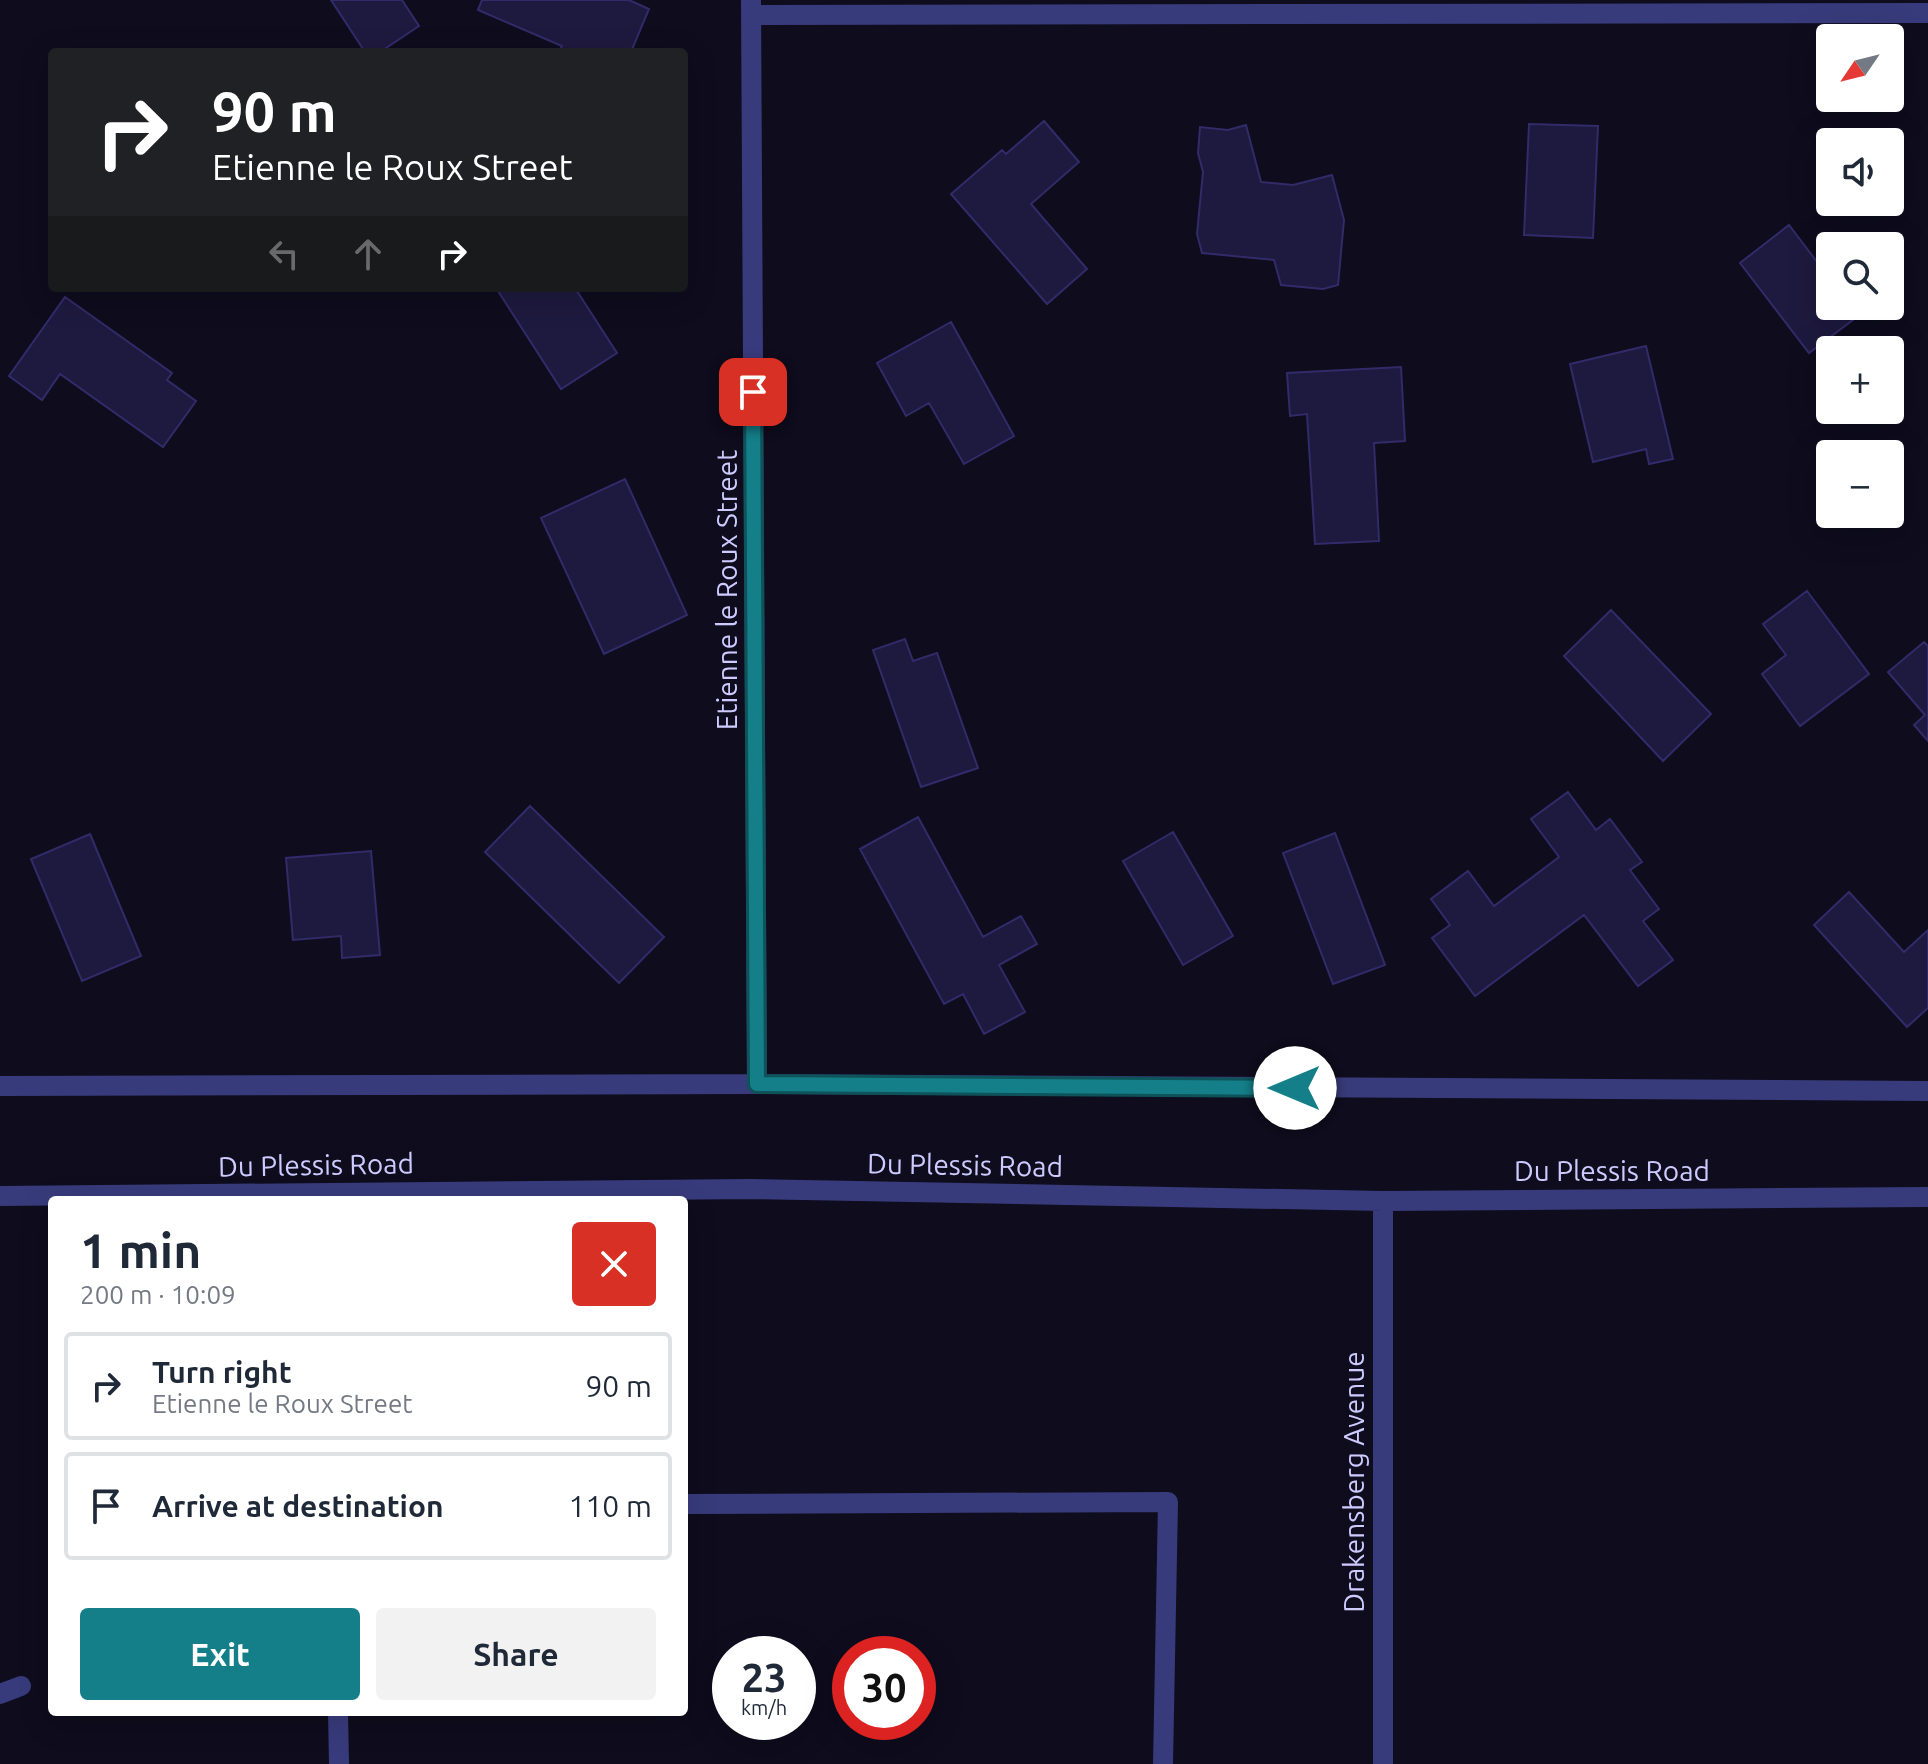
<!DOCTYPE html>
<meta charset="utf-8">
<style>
:root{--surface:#fff;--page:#f2f2f3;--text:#1f2937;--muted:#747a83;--line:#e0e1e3;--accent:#147f89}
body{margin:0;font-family:Ubuntu,sans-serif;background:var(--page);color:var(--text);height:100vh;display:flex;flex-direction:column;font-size:30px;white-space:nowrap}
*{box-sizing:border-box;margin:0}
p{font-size:26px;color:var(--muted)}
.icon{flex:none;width:44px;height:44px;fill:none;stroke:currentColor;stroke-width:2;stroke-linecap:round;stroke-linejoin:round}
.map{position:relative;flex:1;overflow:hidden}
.side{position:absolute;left:48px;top:1196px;width:640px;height:520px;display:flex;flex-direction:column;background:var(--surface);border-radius:8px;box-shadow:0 8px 32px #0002}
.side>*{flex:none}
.top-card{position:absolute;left:48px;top:48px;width:640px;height:244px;border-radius:8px;box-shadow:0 8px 32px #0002;background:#202124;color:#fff;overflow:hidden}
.needle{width:52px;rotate:235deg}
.controls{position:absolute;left:1816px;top:24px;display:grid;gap:16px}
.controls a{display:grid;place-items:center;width:88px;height:88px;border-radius:8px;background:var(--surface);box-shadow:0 8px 32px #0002;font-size:40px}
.speed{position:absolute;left:712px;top:1636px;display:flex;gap:16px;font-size:40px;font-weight:700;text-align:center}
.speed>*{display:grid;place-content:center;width:104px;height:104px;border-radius:50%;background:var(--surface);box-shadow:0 8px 32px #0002;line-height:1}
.speed small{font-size:20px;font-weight:400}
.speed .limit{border:12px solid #d22;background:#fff;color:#111}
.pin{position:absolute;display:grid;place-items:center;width:68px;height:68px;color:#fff;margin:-34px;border-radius:16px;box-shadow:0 4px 12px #0006}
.me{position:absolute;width:88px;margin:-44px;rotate:270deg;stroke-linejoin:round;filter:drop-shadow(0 0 6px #0008)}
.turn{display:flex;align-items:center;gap:28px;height:168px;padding:0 32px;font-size:36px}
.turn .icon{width:104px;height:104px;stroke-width:2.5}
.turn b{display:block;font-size:56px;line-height:68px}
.lanes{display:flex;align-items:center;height:76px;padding:0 32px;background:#0003;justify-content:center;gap:40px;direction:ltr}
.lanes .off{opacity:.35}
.round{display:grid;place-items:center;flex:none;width:84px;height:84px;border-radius:8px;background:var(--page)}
.summary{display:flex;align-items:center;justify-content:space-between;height:136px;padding:0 32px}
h1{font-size:48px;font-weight:700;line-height:60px}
.primary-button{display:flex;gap:16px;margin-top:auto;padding:16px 32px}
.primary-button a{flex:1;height:92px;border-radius:8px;background:var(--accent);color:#fff;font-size:32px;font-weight:700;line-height:92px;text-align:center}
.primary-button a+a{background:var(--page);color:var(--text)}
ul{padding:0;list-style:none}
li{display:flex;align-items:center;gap:24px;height:108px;margin:0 16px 12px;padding:0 16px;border:4px solid var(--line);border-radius:8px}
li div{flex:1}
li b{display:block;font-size:30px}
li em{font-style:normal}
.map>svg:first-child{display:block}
.building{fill:#1e193e;stroke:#332b69;stroke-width:2}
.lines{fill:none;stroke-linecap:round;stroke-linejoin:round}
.minor{stroke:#383b7b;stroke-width:20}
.route-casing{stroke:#0d5359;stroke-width:20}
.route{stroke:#147f89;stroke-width:14}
.labels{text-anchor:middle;stroke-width:8;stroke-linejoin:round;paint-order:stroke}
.street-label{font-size:28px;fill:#cccafe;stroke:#0e0c1d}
</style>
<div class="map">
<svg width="1928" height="1764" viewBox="0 0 1928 1764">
<rect width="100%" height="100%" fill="#0e0c1d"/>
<path class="building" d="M331,0h71l17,26 -39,26h-15z
M482,0h147l20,9 -18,43h-72l3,-6 -84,-36z
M1044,121l35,41 -48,42 56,65 -40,35 -96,-110 51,-44 4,4z
M1529,124l69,2 -5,112 -69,-3z
M1246,125l15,57 32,3 39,-10 12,45 -6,65 -15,4 -42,-4 -7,-25 -72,-7 -5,-19 6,-62 -5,-19 2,-26 28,3z
M1789,225l41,54v27h20l8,10 -49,37 -69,-90z
M496,288h79l42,65 -56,36z
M65,297l107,76 -5,7 29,21 -33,46 -103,-73 -18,26 -33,-24z
M951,322l63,114 -50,28 -35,-61 -23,13 -29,-53z
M1646,346l27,113 -24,5 -3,-15 -53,13 -23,-98z
M1401,367l4,74 -31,2 5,98 -64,3 -8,-130 -17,2 -3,-43z
M625,479l62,136 -83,39 -63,-136z
M1807,591l62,83 -69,52 -38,-52 24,-19 -23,-31z
M1611,610l100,104 -48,47 -99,-105z
M905,639l8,22 24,-8 41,115 -57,19 -48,-137z
M1924,642l4,4v95l-14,-16 11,-10 -37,-43z
M1568,792l28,38 14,-11 32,43 -12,8 29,39 -16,12 30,39 -35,26 -54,-71 -109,81 -43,-58 18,-13 -19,-26 37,-28 26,35 65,-49 -28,-38z
M530,806l134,131 -45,46 -134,-131z
M918,817l65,120 38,-21 16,28 -38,21 26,47 -41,22 -21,-40 -19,10 -84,-155z
M1173,832l60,104 -50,29 -60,-104z
M1335,833l50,132 -52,19 -50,-131z
M90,834l51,122 -59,25 -51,-122z
M371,851l9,104 -38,3 -1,-22 -48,4 -7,-82z
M1849,892l55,60 24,-22v78l-21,19 -93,-102z"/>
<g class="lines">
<path class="minor" d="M751,0l6,1084
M751,15l1177,-2
M0,1086l757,-2 1171,7
M0,1196l751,-7 632,12 545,-4
M1383,1201v563
M684,1504l484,-2 -5,262
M0,1694l21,-8
M338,1712l1,52"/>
</g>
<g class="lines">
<defs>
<path id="route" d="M753,392l4,692 538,4"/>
</defs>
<use href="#route" class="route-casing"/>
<use href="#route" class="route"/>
</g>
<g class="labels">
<g class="street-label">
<text transform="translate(727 590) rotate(-90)" y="10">Etienne le Roux Street</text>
<text transform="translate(316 1165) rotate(-1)" y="10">Du Plessis Road</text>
<text transform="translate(965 1165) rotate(1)" y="10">Du Plessis Road</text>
<text x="1612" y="1181">Du Plessis Road</text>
<text transform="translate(1354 1482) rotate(-90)" y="10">Drakensberg Avenue</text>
</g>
</g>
</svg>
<div class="controls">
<a><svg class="needle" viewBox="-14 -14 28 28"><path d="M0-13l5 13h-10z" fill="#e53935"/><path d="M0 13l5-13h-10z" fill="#747a83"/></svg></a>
<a><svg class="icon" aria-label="sound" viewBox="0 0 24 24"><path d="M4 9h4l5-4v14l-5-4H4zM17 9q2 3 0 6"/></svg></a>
<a><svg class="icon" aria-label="search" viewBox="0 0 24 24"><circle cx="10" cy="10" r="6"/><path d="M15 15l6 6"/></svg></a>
<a>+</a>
<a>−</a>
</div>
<div class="speed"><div>23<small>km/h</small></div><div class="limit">30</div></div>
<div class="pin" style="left:753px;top:392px;background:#d93025"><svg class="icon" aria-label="arrive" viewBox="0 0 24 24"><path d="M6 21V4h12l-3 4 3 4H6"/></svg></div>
<svg class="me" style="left:1295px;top:1088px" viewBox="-20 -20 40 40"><circle r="19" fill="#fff"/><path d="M0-13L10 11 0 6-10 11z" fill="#147f89"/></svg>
<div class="top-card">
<div class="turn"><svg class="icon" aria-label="right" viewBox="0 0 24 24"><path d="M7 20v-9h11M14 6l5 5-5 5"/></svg><div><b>90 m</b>Etienne le Roux Street</div></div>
<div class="lanes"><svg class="icon off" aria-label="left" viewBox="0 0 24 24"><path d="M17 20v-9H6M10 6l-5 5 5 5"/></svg><svg class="icon off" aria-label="ahead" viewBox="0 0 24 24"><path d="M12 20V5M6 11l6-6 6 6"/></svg><svg class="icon" aria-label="right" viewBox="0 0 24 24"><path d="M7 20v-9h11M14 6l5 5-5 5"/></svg></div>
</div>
<section class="side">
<div class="summary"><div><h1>1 min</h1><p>200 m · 10:09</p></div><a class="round" style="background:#d93025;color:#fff"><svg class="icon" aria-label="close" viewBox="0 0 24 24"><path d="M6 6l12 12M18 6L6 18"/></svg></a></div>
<ul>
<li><svg class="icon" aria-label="right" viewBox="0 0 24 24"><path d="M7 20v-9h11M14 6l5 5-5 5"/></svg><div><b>Turn right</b><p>Etienne le Roux Street</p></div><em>90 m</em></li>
<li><svg class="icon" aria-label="arrive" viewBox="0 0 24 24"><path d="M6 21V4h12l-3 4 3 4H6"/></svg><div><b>Arrive at destination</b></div><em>110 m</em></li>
</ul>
<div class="primary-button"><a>Exit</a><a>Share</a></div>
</section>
</div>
